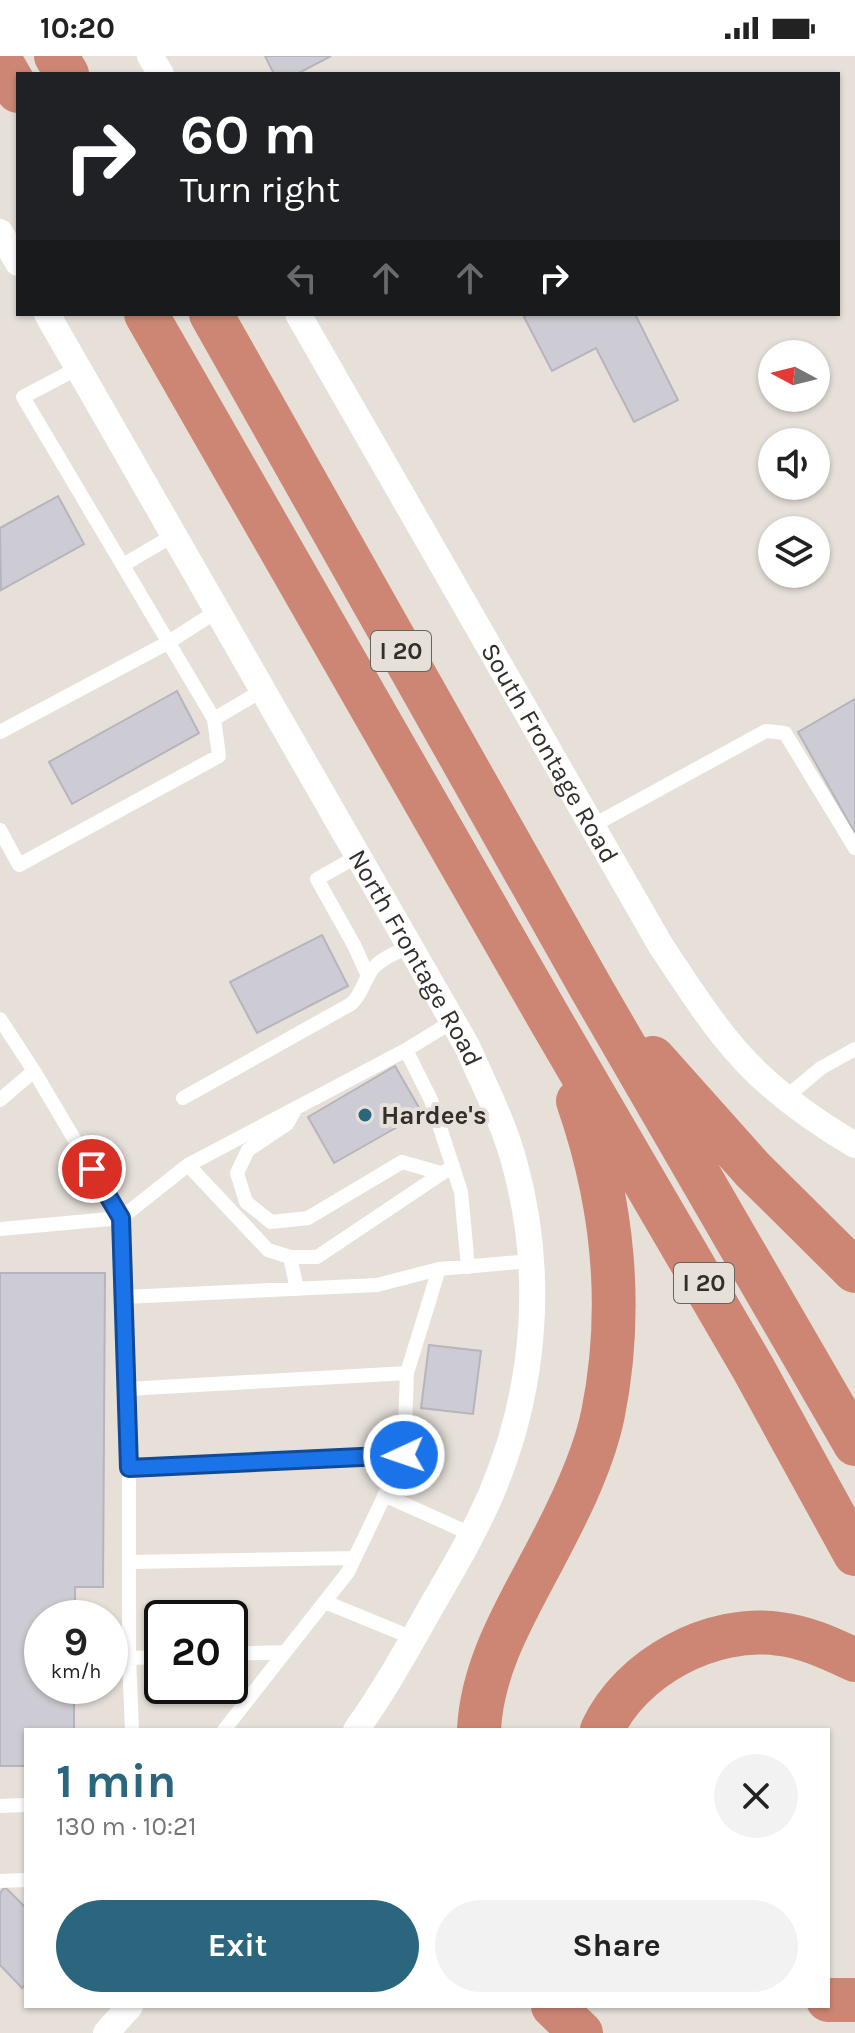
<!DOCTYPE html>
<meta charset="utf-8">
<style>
:root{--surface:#fff;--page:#f2f2f2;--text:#222;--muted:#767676;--accent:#2a667e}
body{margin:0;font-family:Karla,sans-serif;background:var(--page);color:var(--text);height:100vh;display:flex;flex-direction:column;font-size:30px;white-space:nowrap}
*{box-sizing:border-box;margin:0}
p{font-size:26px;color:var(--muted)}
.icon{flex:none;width:44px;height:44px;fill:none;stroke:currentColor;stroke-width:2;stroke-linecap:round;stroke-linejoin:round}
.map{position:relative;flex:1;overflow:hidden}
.sheet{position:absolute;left:24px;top:1672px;width:806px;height:280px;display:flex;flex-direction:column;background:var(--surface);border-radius:0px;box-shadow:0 2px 6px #0004}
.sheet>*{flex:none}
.banner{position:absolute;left:16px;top:16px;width:824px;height:244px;border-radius:0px;box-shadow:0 2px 6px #0004;background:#202124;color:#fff;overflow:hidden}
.needle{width:52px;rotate:277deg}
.tools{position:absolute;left:758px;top:284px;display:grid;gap:16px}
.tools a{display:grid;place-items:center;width:72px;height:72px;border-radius:50%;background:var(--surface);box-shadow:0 2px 6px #0004;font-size:40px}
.speed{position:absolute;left:24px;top:1544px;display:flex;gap:16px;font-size:40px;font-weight:700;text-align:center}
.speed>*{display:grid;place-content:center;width:104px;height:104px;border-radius:50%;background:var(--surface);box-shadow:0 2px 6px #0004;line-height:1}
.speed small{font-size:20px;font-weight:400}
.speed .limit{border:4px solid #111;border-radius:12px;background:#fff;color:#111}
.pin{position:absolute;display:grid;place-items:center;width:68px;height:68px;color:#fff;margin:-34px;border:4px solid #fff;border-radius:50%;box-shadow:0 2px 8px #0007}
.me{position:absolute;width:88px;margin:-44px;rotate:267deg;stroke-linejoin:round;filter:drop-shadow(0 0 6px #0008)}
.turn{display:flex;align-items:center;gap:28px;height:168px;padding:0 32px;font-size:36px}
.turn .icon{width:104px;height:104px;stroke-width:2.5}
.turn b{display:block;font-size:56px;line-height:68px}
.lanes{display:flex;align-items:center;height:76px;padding:0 32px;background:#0003;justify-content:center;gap:40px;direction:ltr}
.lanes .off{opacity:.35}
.round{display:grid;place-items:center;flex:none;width:84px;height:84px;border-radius:42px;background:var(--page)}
.summary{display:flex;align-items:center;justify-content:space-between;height:136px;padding:0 32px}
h1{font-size:48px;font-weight:700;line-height:60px;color:var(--accent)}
.action{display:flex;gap:16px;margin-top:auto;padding:16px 32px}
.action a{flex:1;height:92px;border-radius:48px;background:var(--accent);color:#fff;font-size:32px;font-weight:700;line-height:92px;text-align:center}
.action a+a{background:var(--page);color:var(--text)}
.status{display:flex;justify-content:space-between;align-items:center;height:56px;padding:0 40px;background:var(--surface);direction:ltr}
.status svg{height:22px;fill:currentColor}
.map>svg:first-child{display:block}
.building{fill:#cdcbd3;stroke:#b6b4bc;stroke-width:2}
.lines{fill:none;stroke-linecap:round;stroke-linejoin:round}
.lane{stroke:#fff;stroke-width:14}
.street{stroke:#fff;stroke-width:26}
.highway{stroke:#ce8674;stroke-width:44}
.route-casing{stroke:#114b97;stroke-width:20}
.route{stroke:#1a73e8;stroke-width:14}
.poi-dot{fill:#2a667e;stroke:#e6e0d9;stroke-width:3}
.labels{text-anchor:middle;stroke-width:8;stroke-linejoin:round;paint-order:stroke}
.shield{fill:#e6e0d9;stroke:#67635f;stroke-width:2}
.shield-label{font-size:24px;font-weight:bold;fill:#312e2b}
.street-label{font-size:26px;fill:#312e2b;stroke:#e6e0d9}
.poi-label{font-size:26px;font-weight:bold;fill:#312e2b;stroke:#e6e0d9;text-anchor:start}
</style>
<div class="status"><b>10:20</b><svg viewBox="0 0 49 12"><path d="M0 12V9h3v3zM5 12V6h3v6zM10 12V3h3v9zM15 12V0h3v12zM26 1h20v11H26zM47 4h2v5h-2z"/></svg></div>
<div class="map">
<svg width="855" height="1977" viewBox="0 0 855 1977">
<rect width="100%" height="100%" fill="#e6e0d9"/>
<path class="building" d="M265,0h66l-34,18h-23z
M529,258h106l43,86 -44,22 -38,-74 -44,23 -28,-54z
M58,440l26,48 -83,46 -1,-62z
M177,635l22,42 -127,71 -23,-42z
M855,643v134l-57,-101z
M322,879l26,51 -91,47 -27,-51z
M395,1010l27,47 -88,50 -26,-46z
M0,1217h105l-2,314h-28v31h-33v68h32v44h-48v36h-26z
M429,1289l52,6 -8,63 -52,-6z
M5,1831l21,21v76l-4,4 -22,-23v-72z"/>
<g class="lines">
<path class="lane" d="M123,509l51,-30
M214,663l49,-29
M0,676l169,-90 48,-31
M592,770l174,-95 19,2 70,115
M0,774l19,35 200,-109 -5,-37 -191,-322 55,-29
M358,800l-41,23 37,66 14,31
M0,963l34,52
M406,994l25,50 30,92 7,75
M183,1042l168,-94c11,-10 12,-21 20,-33 8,-12 26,-18 38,-25
M785,1042l36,-30 34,-19
M0,1044l34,-29 87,147 67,-53 218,-115 47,-29
M296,1052l-9,16 -39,26 -11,23 9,29 25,20 37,-4 94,-56 39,11
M188,1109l80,85 22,7h27l136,-91
M0,1173l121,-11 3,79
M290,1201l7,32
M127,1333l280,-16 32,-104
M404,1399l3,-82
M129,1412l-5,-171 253,-12 62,-16 92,-8
M384,1439l87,39
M129,1506l226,-4
M325,1546l88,36
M230,1598l55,-2
M129,1602l33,-1
M132,1674l-3,-72v-190l275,-13 -56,117 -124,158
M0,1750l26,-1
M0,1825l26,-1"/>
<g class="street">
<path d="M150,0l11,18"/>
<path d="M0,176l18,31"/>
<path id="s1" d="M47,258l420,732c17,39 37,77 48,119 29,106 21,220 -21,322 -16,39 -38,77 -59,113 -25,44 -50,90 -79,130"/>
<path id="s2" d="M298,258l363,632c29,43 57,89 94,125 30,29 64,53 100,74"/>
<path d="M106,1977l24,-27"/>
</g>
<path class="highway" d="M56,0l11,18
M0,4l18,31
M146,258l402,702 205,352 102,186
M211,258l380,674 264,456
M653,1002l100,112 102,101
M479,1674c3,-68 42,-127 72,-186 21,-40 43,-86 52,-130 21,-105 10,-212 -25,-313
M602,1674c29,-63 110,-106 178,-96 26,3 51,15 75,26
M828,1944h27
M553,1950l28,27"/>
</g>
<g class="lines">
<defs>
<path id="route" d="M92,1113l29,49 8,250 275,-13"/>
</defs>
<use href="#route" class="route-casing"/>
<use href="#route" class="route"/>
</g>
<circle class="poi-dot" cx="365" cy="1059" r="8"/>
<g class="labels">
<g class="shield">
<rect x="371" y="575" width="60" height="40" rx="6"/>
<rect x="674" y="1207" width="60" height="40" rx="6"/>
</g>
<g class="shield-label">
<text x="401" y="603">I 20</text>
<text x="704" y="1235">I 20</text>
</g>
<g class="street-label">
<text dy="9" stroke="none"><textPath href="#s2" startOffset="506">South Frontage Road</textPath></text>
<text dy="9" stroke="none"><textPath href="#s1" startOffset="742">North Frontage Road</textPath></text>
</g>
<g class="poi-label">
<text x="381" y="1068">Hardee's</text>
</g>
</g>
</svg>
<div class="tools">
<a><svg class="needle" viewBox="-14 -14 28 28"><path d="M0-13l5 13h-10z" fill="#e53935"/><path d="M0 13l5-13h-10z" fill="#767676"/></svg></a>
<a><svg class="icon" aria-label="sound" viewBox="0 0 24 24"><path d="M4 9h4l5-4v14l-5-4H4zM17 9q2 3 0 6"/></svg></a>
<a><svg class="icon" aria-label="layers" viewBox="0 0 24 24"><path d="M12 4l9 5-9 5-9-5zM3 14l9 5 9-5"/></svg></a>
</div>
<div class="speed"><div>9<small>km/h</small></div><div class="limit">20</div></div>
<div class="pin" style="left:92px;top:1113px;background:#d93025"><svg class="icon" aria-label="arrive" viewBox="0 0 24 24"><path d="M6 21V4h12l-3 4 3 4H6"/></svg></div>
<svg class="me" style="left:404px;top:1399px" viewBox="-20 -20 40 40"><circle r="17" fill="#1a73e8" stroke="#fff" stroke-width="3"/><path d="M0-11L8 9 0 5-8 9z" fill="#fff"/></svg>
<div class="banner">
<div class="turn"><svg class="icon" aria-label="right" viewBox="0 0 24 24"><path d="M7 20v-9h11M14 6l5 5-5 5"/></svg><div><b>60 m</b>Turn right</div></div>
<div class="lanes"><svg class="icon off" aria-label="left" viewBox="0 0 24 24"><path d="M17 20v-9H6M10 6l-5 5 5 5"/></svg><svg class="icon off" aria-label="ahead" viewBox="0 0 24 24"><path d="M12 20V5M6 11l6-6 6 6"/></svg><svg class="icon off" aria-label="ahead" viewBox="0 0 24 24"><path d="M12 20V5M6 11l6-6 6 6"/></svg><svg class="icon" aria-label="right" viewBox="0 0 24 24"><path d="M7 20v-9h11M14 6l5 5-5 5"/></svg></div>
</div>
<section class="sheet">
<div class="summary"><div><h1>1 min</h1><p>130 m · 10:21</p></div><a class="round"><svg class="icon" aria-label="close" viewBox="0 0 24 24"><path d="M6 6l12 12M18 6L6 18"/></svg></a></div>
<div class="action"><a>Exit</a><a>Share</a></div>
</section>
</div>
